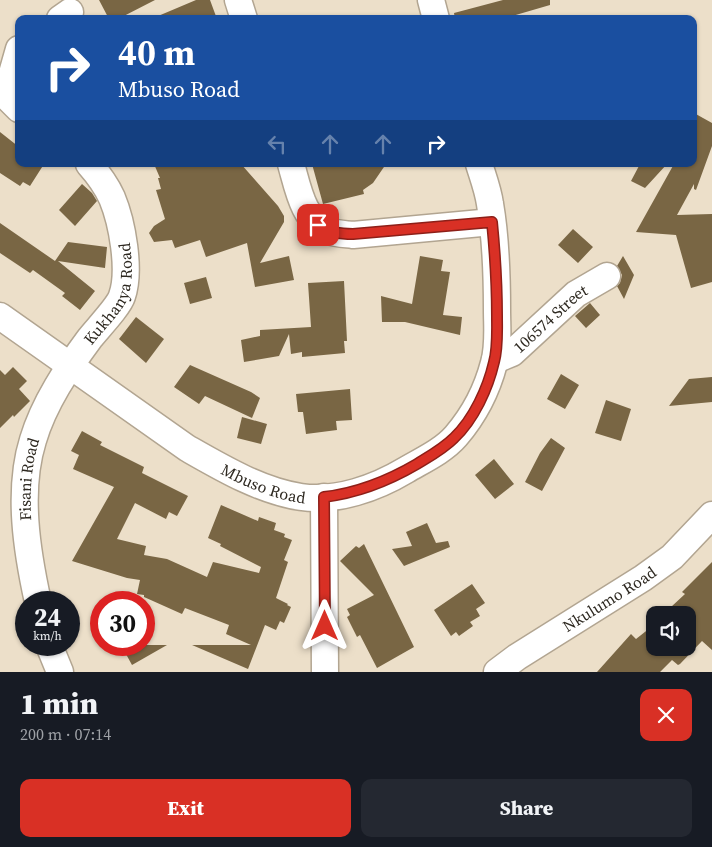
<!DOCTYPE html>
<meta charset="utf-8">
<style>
:root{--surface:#171b24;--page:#242831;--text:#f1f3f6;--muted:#9ea1a6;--accent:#d93025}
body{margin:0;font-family:"Source Serif 4",serif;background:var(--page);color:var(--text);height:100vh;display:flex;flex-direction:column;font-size:19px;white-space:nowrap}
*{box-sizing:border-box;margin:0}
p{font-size:16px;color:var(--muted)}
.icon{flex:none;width:28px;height:28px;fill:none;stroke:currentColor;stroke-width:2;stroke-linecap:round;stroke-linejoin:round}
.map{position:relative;height:672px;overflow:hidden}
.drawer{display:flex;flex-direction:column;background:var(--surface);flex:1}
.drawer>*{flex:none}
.hud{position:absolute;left:15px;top:15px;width:682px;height:152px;border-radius:10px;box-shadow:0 1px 4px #0004;background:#1a4fa0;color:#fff;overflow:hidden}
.controls{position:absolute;left:646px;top:606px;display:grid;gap:10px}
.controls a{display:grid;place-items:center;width:50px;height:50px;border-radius:10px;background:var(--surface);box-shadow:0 1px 4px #0004;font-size:25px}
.speed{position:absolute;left:15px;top:591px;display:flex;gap:10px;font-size:25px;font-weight:700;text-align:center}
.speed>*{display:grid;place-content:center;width:65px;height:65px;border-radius:50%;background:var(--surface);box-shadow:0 1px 4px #0004;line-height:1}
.speed small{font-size:12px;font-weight:400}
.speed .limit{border:8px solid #d22;background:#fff;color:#111}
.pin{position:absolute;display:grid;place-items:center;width:42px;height:42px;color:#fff;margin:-21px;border-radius:10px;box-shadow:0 2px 8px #0006}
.me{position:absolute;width:55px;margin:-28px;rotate:0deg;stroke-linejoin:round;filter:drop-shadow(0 0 4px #0008)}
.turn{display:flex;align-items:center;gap:18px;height:105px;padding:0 20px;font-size:22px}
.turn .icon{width:65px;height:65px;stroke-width:2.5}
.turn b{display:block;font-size:35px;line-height:42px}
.lanes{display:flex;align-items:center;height:48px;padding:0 20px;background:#0003;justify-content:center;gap:25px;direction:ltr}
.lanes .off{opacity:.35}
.round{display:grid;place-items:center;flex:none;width:52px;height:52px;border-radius:10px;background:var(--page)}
.head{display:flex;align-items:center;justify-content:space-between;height:85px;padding:0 20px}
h1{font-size:30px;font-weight:800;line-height:38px}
.button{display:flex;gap:10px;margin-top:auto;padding:10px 20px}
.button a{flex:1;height:58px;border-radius:10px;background:var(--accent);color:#fff;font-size:20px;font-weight:800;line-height:58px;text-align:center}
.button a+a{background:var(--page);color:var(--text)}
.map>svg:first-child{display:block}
.building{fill:#796644}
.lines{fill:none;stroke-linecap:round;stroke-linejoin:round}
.minor-casing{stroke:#b2a591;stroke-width:29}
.minor{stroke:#fff;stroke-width:26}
.route-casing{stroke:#8d1f18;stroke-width:12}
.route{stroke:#d93025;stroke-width:9}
.labels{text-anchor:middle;stroke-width:5;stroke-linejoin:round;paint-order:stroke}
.street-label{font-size:16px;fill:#2e2921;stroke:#ecdfc9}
</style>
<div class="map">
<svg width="712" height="672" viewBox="0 0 712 672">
<rect width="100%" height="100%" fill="#ecdfc9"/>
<path class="building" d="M99,0h56l-37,19h-9z
M196,0h14l7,19h-66z
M503,0h47v5l-48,14h-47l-1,-6z
M694,113l18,10v23l-16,44 -2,-1v-5l-17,31 35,-1v68l-21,6 -15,-53 -40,-3 38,-68h20z
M0,132l19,15v17h25l-14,22 -7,-4 -3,4 -20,-13z
M154,164h87l37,42 6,10v6l-24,41 29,-7 5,24 -39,7 -8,-44 -41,14 -6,-17 -25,8 -3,-8 -18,2 -5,-9 5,-7 11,-7 -9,-29 5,-1 -3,-11h2z
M312,164h74l-13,19 -10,7 1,4 -41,10z
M640,164h27l-22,24 -14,-7z
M82,184l10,9 5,8 -22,25 -16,-16z
M0,223l55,38 13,-19 39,5 -2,21 -47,-7 37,30 -15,19 -18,-14 3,-3 -32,-23 -3,3 -30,-20z
M573,229l20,18 -15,16 -20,-18z
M420,256l23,4 -2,11 9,1 -7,43 19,2 -2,18 -55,-13h-23l-1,-26 31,8z
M623,256l11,19 -10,24 -7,-13 3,-3 2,-8 -5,-9z
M206,277l6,21 -22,6 -6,-21z
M344,281l3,60h-3l1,12 -43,4v-5l-11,2 -2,-20 -10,22 -35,6 -3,-22 19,-4v-6l51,-3 -3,-44z
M590,303l10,12 -14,13 -11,-12z
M136,317l28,22 -18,24 -27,-24z
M190,365l61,27 9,6 -8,20 -47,-22 -6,8 -25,-17z
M13,367l14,14 -8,8 11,12 -16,16 -1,-2 -13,13v-58l5,5z
M561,374l18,11 -14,24 -18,-10z
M712,377v25l-43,4 20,-27z
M350,389l2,31 -16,1 1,9 -31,4 -3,-22h-5l-2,-18z
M606,400l25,9 -10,32 -26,-8z
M242,417l25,7 -6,20 -24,-6z
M82,431l20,11 -2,3 44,22 -2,6 46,23 -11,20 -8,-4 -3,7 -31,-16 -18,36 29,7 -2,9 23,4 40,18 6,-15 46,11 2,-6 -41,-21 1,-2 -13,-6 13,-33 37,16 1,-4 17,6 -2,7 11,4 -1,3 8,3 -8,20 4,2 -12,36 12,6 -1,1 4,2 -7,16 -4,-2 -4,9 -11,-5 -17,44 -56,-24h59l-25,-11 3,-9 -44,-17 -3,6 -38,-17v-2l-7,-1 3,-14 -13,-2 -55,-17 42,-74 -41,-18 6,-14 -8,-4z
M551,438l14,10 -23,43 -17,-9 15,-29z
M494,459l20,25 -19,15 -20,-24z
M427,523l9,20 12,-2 2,6 -46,19 -12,-17 20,-3 -6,-14z
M364,544l50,103 -37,21 -17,-33 -3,2 -10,-20 3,-2 -3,-6 27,-14 -34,-34 16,-15 3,2z
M712,562v88l-10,-9 -22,23 -2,1 -6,-5 -12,12h-63l34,-38 5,5 19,-15v24h33v-33h-22l7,-6 -2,-2 14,-13 -3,-2z
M472,584l13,19 -9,6 4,7 -10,6 3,4 -14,10 -3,-4 -5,4 -17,-26z
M121,645h46l-35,20z"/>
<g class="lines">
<defs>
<g id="minor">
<path d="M238,0l6,19"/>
<path d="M431,0l5,19"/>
<path d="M60,19l10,-7"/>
<path d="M19,49l-10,35v15l10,10"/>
<path d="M291,164c7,24 12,57 38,67 8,3 16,3 24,4l139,-13"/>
<path id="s1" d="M0,316l187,132c35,20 74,43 114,49 36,5 75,-9 105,-27 17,-10 37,-19 50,-34 18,-21 31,-46 38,-73 5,-17 3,-36 3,-53 0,-35 -1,-71 -7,-106 -2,-14 -7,-27 -11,-40"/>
<path id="s2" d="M495,360l17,-7 64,-59 31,-18"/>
<path d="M324,497l1,175"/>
<path id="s3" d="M38,602c-11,-50 -21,-111 -5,-162 11,-37 34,-71 57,-102 8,-10 29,-32 32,-42 9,-26 0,-74 -10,-98 -5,-11 -15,-25 -23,-34"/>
<path d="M49,645l11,27"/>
<path id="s4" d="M497,672l20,-15 126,-79 29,-21 40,-42"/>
</g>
</defs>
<use href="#minor" class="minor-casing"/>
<use href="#minor" class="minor"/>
</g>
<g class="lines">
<defs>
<path id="route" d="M318,225c12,7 21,9 35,9l139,-12c3,31 5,63 5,94 0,15 1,32 -3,46 -6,26 -20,57 -40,76 -11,11 -24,18 -37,26 -29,17 -59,29 -93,33l1,129"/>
</defs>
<use href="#route" class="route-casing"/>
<use href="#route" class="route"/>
</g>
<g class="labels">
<g class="street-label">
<text dy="6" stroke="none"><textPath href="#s3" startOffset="332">Kukhanya Road</textPath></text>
<text dy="6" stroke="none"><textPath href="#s2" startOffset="70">106574 Street</textPath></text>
<text dy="6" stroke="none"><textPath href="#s3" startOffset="124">Fisani Road</textPath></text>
<text dy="6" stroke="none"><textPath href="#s1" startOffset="314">Mbuso Road</textPath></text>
<text dy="6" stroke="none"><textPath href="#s4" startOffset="134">Nkulumo Road</textPath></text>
</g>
</g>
</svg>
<div class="controls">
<a><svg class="icon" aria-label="sound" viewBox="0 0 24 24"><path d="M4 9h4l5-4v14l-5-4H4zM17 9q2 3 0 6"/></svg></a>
</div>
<div class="speed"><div>24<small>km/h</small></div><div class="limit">30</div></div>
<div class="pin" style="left:318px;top:225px;background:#d93025"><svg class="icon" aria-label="arrive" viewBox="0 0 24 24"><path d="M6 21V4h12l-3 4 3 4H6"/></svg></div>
<svg class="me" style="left:325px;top:626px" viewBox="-20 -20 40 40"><path d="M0-17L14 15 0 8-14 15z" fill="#d93025" stroke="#fff" stroke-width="4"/></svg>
<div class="hud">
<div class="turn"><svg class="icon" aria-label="right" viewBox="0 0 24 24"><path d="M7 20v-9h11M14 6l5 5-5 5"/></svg><div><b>40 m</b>Mbuso Road</div></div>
<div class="lanes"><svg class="icon off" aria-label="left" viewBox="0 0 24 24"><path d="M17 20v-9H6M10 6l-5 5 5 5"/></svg><svg class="icon off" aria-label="ahead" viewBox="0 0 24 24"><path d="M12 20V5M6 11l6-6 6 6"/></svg><svg class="icon off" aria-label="ahead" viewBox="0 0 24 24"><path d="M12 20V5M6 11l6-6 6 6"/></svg><svg class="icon" aria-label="right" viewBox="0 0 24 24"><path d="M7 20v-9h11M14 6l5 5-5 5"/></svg></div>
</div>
</div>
<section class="drawer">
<div class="head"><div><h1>1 min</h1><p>200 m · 07:14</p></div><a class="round" style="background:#d93025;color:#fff"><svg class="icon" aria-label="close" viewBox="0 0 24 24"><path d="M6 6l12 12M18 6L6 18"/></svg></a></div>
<div class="button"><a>Exit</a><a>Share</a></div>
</section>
